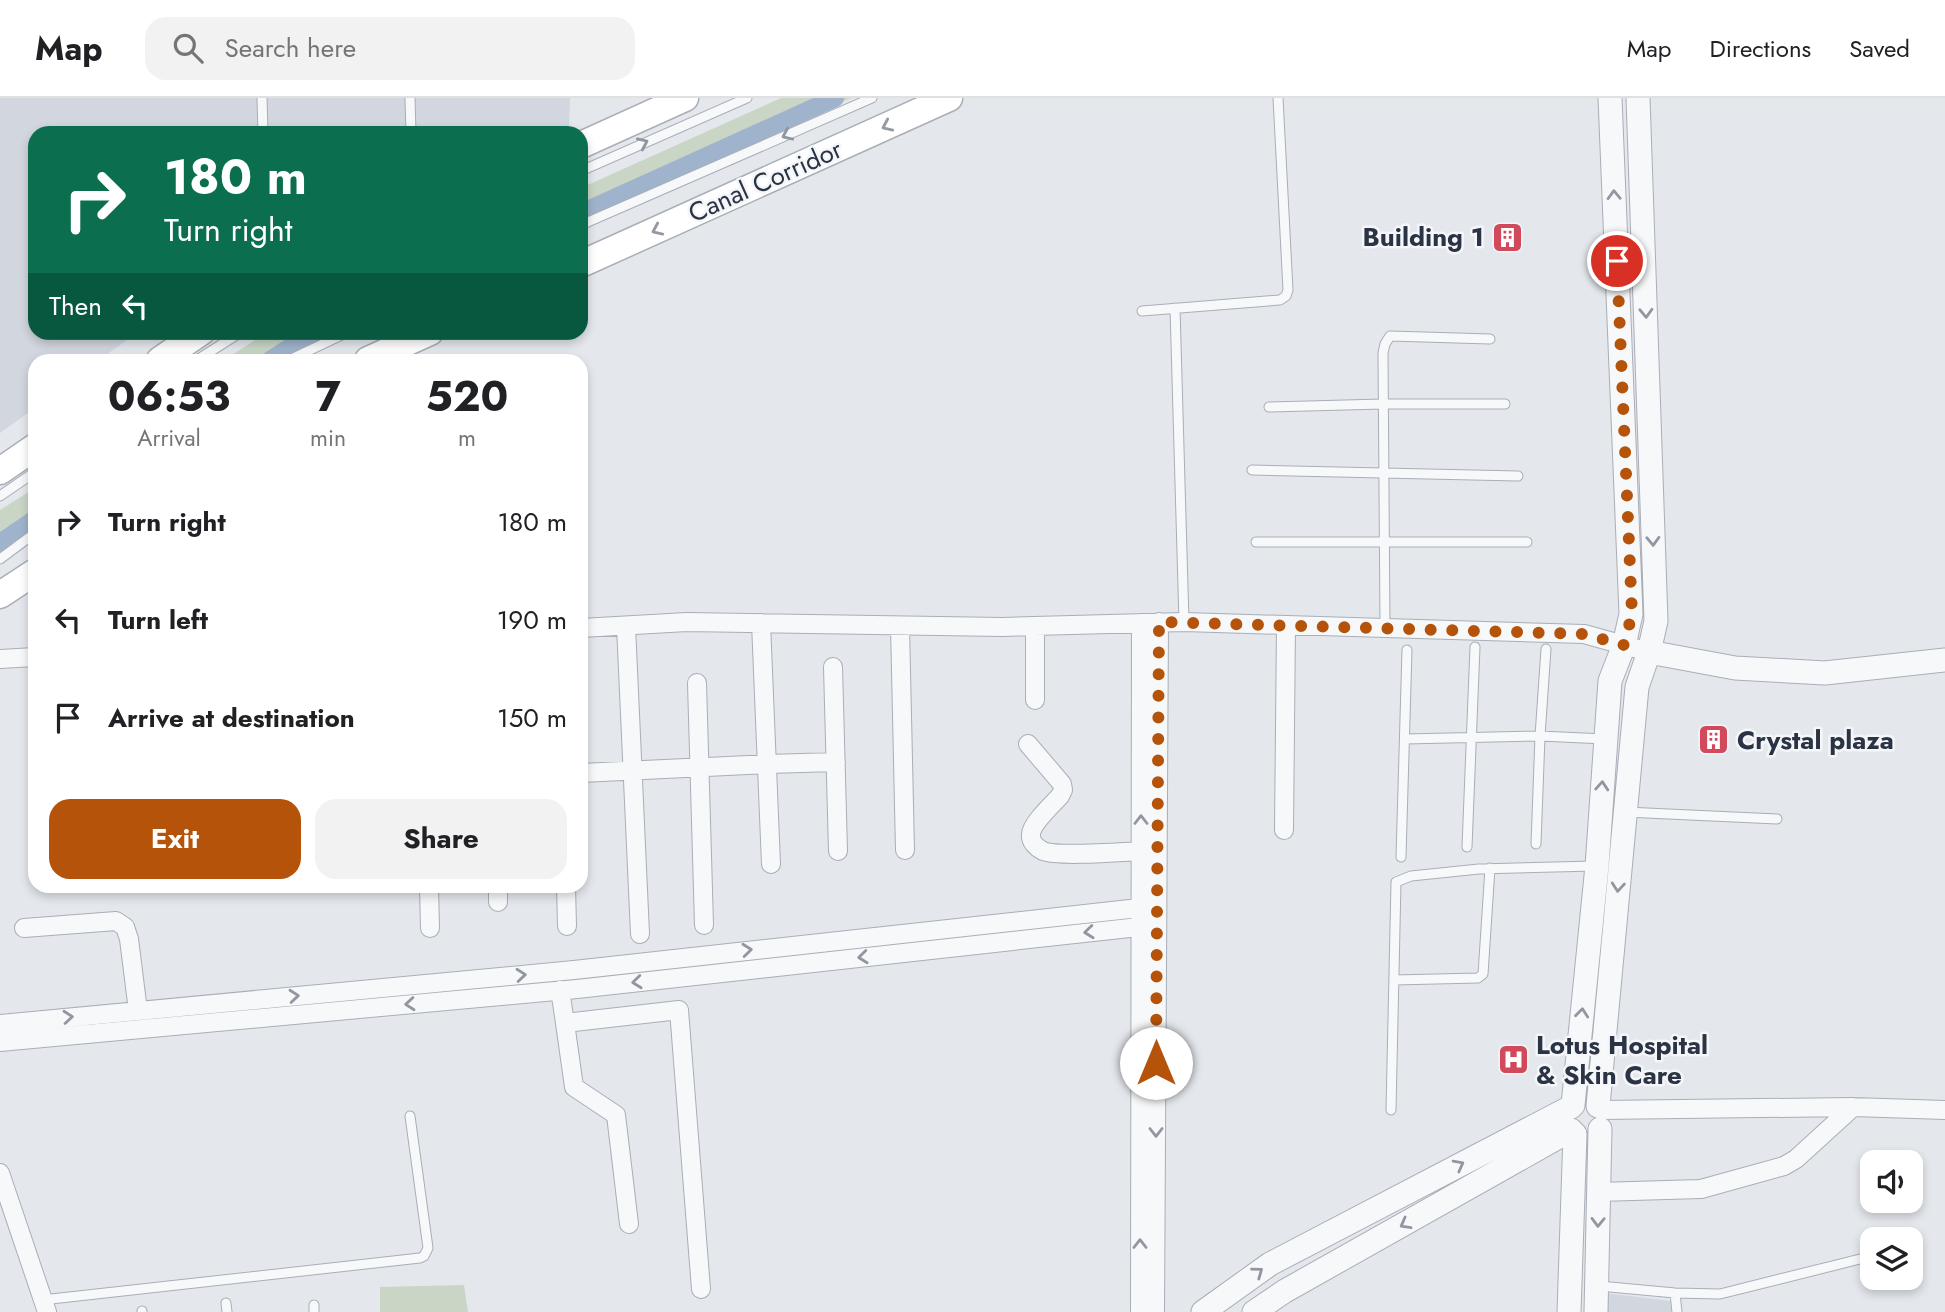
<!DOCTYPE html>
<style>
:root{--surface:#fff;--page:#f2f2f2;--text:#202124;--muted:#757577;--line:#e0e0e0;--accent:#b45309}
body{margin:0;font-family:Jost,sans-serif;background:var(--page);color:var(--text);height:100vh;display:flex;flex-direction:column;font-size:26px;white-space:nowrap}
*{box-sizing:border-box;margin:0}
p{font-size:23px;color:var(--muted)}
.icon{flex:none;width:38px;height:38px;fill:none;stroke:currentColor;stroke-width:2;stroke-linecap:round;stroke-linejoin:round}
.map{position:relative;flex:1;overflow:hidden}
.details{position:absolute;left:28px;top:256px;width:560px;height:539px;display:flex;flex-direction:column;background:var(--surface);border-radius:21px;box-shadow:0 4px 10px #0003}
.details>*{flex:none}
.hud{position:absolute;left:28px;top:28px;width:560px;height:214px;border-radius:21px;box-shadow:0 4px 10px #0003;background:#0b6e4f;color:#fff;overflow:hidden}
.fabs{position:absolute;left:1860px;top:1052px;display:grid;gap:14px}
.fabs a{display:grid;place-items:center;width:63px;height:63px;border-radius:14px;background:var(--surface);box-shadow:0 4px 10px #0003;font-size:35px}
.pin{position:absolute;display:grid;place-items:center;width:60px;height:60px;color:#fff;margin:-30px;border:4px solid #fff;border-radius:50%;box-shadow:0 2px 7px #0007}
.me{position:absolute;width:77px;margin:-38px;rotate:0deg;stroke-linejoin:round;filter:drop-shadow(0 0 5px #0008)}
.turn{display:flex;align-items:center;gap:24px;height:147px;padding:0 21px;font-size:32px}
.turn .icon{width:91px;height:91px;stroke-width:2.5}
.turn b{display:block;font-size:49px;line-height:60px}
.then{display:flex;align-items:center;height:66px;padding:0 21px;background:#0003;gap:14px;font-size:26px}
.eta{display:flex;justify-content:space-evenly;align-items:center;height:119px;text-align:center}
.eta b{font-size:42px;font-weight:700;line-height:49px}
.button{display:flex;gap:14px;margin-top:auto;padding:14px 21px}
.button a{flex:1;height:80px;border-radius:21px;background:var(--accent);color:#fff;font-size:28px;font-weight:700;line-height:80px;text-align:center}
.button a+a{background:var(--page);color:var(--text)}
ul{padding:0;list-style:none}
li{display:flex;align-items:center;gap:21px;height:98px;padding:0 21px}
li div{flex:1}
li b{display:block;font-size:26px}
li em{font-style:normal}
header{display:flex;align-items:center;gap:42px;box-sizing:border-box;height:98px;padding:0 35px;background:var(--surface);border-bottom:2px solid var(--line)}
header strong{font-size:33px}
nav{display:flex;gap:38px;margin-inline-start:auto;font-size:24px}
.search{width:490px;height:63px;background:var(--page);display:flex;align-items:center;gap:18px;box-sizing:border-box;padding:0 24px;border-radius:21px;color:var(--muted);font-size:26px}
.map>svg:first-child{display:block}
.built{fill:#d2d6de}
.green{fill:#c9d6c5}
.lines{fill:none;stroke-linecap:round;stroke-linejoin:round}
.canal{stroke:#9fb4cc;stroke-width:18}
.service-casing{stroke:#a9aeb7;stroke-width:11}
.minor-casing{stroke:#a9aeb7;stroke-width:20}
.tertiary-casing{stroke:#a9aeb7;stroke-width:25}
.secondary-casing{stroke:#a9aeb7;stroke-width:29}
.service{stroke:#f7f8fa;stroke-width:9}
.minor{stroke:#f7f8fa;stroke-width:18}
.tertiary{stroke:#f7f8fa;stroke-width:23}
.secondary{stroke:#fff;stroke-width:26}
.oneway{stroke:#959aa2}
.oneway2{stroke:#9196a0}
.route{stroke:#b45309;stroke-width:12;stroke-dasharray:0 21.6}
.labels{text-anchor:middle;stroke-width:5;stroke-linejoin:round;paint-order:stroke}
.street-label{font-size:26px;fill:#2b3445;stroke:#f4f6f9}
.poi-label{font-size:26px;font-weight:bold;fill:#2b3445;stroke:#f4f6f9;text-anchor:start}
</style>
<header>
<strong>Map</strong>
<div class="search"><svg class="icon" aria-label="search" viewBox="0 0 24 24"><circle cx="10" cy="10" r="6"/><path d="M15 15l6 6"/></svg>Search here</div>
<nav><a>Map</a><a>Directions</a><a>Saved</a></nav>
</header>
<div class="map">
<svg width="1945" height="1214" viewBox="0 0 1945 1214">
<rect width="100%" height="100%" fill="#e4e7ec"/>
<path class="built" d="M0,0h570l-1,31 -9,4h-525v199l102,1 -38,27h-64v48l-35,25z
M1604,1195l67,8 1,11h-68z"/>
<path class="green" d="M781,0h70l-113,50 -157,61v-21z
M266,235h36l-46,27h-32z
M35,390v28l-35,25v-31z
M464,1187l4,27h-88v-25z"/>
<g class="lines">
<path class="canal" d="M581,115l254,-115
M270,262l33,-21 13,-7
M0,445l35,-24"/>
<defs>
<path id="service" d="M262,0l1,35
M410,0l1,35
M581,73l166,-73
M581,127l291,-127
M1175,210l9,314
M1142,213l138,-11 6,-4 2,-6 -10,-192
M197,262l44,-28
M289,262l59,-28
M1269,309l114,-3h122
M1252,372l266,6
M0,398l35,-24
M1256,444h271
M0,461l35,-26
M1385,530l-2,-275 2,-9 5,-8 100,3
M1405,641l135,-3 65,3
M1625,714l152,7
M1536,746l4,-108 6,-87
M1467,749l8,-200
M1401,759l6,-207
M1394,882l84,-2 5,-4 7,-106
M1391,1012l5,-228 15,-6 68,-7 116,-3
M1599,1188l76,7 45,1 152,-38
M1675,1195l2,19
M42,1202l378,-42 4,-2 4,-8 -18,-132
M226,1205l1,9
M314,1207v7
M142,1213v1"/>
<path id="minor" d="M761,525l10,241
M626,528l14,308
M900,528l5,224
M1035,528v74
M581,530l106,-6 315,5 182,-5 400,12 65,18
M0,561l35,-2
M833,569l5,184
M697,585l7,242
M1028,646l34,40 1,6 -3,6c-8,9 -28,27 -29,38 -1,8 6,14 12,17 15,6 77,1 97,0
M581,675l186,-9 69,-2
M1284,732l2,-205
M429,788l1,42
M498,788v16
M566,788l1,40
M24,830l92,-7 9,6 4,12 9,72
M560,892l5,33 114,-13 22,279
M565,925l9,64 42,28 13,109
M0,926l574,-54 583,-64
M0,944l577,-53 580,-64
M1601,1012l252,-3 92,3
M0,1075l47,139
M1598,1094l103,-3 83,-23 12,-7 57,-52
M1140,1214l1,-689
M1155,1214l4,-690"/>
<path id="tertiary" d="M1649,554l86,16 90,5 120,-13
M1573,1007l24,-239 13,-185 14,-36 7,-31 -21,-516
M1598,1008l39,-419 12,-35 7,-31 -18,-523
M1203,1214l67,-48 301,-157
M1254,1214l31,-21 286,-161
M1569,1214l6,-178
M1596,1214l4,-183"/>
<path id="secondary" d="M581,47l104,-47
M581,166l368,-166
M160,262l41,-28
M368,262l62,-28
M0,373l35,-24
M0,497l35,-23"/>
</defs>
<use href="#service" class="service-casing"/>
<use href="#minor" class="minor-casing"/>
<use href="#tertiary" class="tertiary-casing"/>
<use href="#secondary" class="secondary-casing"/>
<use href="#service" class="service"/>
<use href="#minor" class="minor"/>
<use href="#tertiary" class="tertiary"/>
<use href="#secondary" class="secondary"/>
</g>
<defs><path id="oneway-chevron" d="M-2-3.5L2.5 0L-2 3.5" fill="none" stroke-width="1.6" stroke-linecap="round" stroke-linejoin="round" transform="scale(1.75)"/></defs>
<g class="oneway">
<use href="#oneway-chevron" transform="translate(887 28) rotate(156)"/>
<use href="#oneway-chevron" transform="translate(657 132) rotate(156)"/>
</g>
<g class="oneway2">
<use href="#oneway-chevron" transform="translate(787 37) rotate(156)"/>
<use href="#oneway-chevron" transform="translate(643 45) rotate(-24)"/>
<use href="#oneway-chevron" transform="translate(1614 97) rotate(-92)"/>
<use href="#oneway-chevron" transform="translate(1646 215) rotate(88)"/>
<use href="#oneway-chevron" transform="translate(1653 443) rotate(88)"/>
<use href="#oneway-chevron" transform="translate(1602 688) rotate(-86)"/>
<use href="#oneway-chevron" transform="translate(1141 722) rotate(-90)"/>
<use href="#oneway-chevron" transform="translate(1618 789) rotate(95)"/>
<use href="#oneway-chevron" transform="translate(1089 834) rotate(174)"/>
<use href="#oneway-chevron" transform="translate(747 852) rotate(-6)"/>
<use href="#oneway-chevron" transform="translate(863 859) rotate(174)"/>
<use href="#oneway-chevron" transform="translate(521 877) rotate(-5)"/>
<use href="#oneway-chevron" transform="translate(637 884) rotate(174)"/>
<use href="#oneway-chevron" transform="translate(294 898) rotate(-5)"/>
<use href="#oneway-chevron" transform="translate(410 906) rotate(175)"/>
<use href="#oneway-chevron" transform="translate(1582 915) rotate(-84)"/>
<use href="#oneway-chevron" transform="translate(68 919) rotate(-5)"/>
<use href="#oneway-chevron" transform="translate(1156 1034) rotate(90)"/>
<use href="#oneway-chevron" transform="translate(1459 1067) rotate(-28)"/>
<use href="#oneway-chevron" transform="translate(1598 1124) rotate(91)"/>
<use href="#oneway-chevron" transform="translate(1405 1126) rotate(151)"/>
<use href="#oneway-chevron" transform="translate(1140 1146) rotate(-90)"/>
<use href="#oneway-chevron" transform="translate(1258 1174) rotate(-36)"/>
</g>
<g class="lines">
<path class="route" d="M1156,965l3,-441 425,12 40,11 8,-31 -15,-353"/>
</g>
<defs>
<symbol id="building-square" viewBox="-11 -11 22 22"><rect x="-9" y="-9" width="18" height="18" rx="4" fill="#d1495b" stroke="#f4f6f9"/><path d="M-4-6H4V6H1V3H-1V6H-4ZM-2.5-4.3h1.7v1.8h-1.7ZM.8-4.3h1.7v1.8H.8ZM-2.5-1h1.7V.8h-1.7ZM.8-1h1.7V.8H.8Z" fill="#fff"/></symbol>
<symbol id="hospital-square" viewBox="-11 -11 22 22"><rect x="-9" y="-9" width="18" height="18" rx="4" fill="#d1495b" stroke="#f4f6f9"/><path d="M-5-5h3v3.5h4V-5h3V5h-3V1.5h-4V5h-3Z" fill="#fff"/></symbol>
</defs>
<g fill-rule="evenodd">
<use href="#building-square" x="1490" y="122" width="35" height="35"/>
<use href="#building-square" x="1696" y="624" width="35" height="35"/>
<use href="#hospital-square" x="1496" y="944" width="35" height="35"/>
</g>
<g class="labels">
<g class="street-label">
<text transform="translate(765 83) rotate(-24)" y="9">Canal Corridor</text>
</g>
<g class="poi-label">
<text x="1484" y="148" text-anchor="end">Building 1</text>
<text x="1737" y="651">Crystal plaza</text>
<text x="1536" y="956">Lotus Hospital<tspan x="1536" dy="30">&amp; Skin Care</tspan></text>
</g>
</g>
</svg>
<div class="fabs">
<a><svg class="icon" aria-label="sound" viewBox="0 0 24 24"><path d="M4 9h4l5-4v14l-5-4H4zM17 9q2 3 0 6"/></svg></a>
<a><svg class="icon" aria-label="layers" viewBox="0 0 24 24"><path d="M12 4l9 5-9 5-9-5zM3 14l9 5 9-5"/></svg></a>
</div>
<div class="pin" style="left:1617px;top:163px;background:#d93025"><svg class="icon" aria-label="arrive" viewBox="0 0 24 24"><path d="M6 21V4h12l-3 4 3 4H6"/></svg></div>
<svg class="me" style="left:1156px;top:965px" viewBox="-20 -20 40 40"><circle r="19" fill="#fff"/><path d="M0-13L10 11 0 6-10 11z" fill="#b45309"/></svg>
<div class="hud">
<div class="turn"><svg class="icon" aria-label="right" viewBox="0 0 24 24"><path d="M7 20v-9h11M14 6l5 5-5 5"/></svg><div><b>180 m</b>Turn right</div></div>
<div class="then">Then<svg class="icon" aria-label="left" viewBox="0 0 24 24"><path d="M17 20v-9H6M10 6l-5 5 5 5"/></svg></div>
</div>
<section class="details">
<div class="eta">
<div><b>06:53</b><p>Arrival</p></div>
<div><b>7</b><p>min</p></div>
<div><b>520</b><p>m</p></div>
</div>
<ul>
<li><svg class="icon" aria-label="right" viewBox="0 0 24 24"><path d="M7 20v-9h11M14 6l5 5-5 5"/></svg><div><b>Turn right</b></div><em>180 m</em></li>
<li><svg class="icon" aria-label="left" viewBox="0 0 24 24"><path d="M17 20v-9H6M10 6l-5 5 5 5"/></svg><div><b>Turn left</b></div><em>190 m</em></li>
<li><svg class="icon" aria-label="arrive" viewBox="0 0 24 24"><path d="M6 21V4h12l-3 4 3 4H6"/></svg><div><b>Arrive at destination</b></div><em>150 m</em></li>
</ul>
<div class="button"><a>Exit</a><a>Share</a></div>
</section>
</div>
